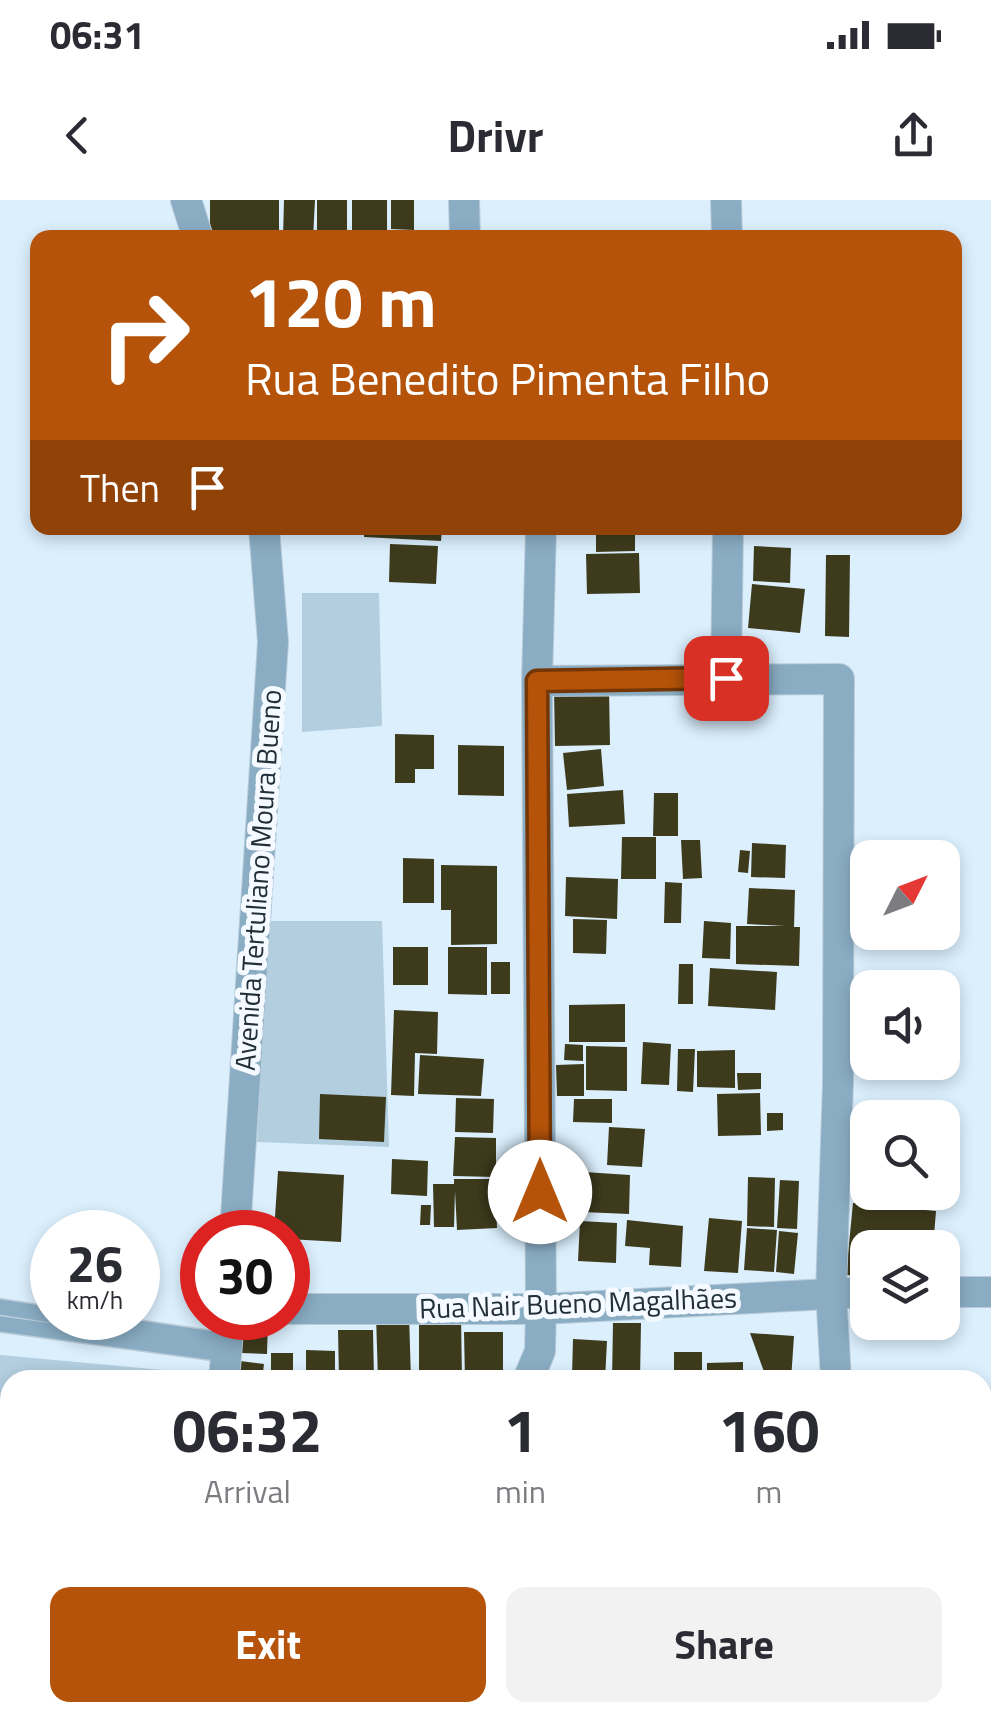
<!DOCTYPE html>
<meta charset="utf-8">
<style>
:root{--surface:#fff;--page:#f2f2f3;--text:#2b2b33;--muted:#7c7c81;--accent:#b45309}
body{margin:0;font-family:"Titillium Web",sans-serif;background:var(--page);color:var(--text);height:100vh;display:flex;flex-direction:column;font-size:38px;white-space:nowrap}
*{box-sizing:border-box;margin:0}
p{font-size:32px;color:var(--muted)}
.icon{flex:none;width:55px;height:55px;fill:none;stroke:currentColor;stroke-width:2;stroke-linecap:round;stroke-linejoin:round}
.map{position:relative;flex:1;overflow:hidden}
.panel{position:absolute;left:0px;top:1170px;width:992px;height:352px;display:flex;flex-direction:column;background:var(--surface);border-radius:30px 30px 0 0;box-shadow:0 5px 15px #0003}
.panel>*{flex:none}
.top-card{position:absolute;left:30px;top:30px;width:932px;height:305px;border-radius:20px;box-shadow:0 5px 15px #0003;background:#b45309;color:#fff;overflow:hidden}
.needle{width:65px;rotate:48deg}
.fabs{position:absolute;left:850px;top:640px;display:grid;gap:20px}
.fabs a{display:grid;place-items:center;width:110px;height:110px;border-radius:20px;background:var(--surface);box-shadow:0 5px 15px #0003;font-size:50px}
.speed{position:absolute;left:30px;top:1010px;display:flex;gap:20px;font-size:50px;font-weight:700;text-align:center}
.speed>*{display:grid;place-content:center;width:130px;height:130px;border-radius:50%;background:var(--surface);box-shadow:0 5px 15px #0003;line-height:1}
.speed small{font-size:25px;font-weight:400}
.speed .limit{border:15px solid #d22;background:#fff;color:#111}
.pin{position:absolute;display:grid;place-items:center;width:85px;height:85px;color:#fff;margin:-42px;border-radius:20px;box-shadow:0 5px 15px #0006}
.me{position:absolute;width:110px;margin:-55px;rotate:0deg;stroke-linejoin:round;filter:drop-shadow(0 0 8px #0008)}
.turn{display:flex;align-items:center;gap:35px;height:210px;padding:0 50px;font-size:45px}
.turn .icon{width:130px;height:130px;stroke-width:2.5}
.turn b{display:block;font-size:70px;line-height:85px}
.then{display:flex;align-items:center;height:95px;padding:0 50px;background:#0003;gap:20px;font-size:38px}
.eta{display:flex;justify-content:space-evenly;align-items:center;height:170px;text-align:center}
.eta b{font-size:60px;font-weight:700;line-height:70px}
.cta{display:flex;gap:20px;margin-top:auto;padding:20px 50px}
.cta a{flex:1;height:115px;border-radius:20px;background:var(--accent);color:#fff;font-size:40px;font-weight:700;line-height:115px;text-align:center}
.cta a+a{background:var(--page);color:var(--text)}
.status{display:flex;justify-content:space-between;align-items:center;height:70px;padding:0 50px;background:var(--surface);direction:ltr}
.status svg{height:28px;fill:currentColor}
header{display:flex;justify-content:space-between;align-items:center;height:130px;padding:0 50px;background:var(--surface);font-size:45px;font-weight:700}
.map>svg:first-child{display:block}
.green{fill:#b2cedf}
.building{fill:#3e3b1d}
.lines{fill:none;stroke-linecap:round;stroke-linejoin:round}
.lane-casing{stroke:#baccda;stroke-width:18}
.street-casing{stroke:#baccda;stroke-width:32}
.lane{stroke:#8aadc4;stroke-width:15}
.street{stroke:#8aadc4;stroke-width:30}
.route-casing{stroke:#753606;stroke-width:25}
.route{stroke:#b45309;stroke-width:18}
.labels{text-anchor:middle;stroke-width:10;stroke-linejoin:round;paint-order:stroke}
.street-label{font-size:28px;fill:#222f38;stroke:#f4faff}
</style>
<div class="status"><b>06:31</b><svg viewBox="0 0 49 12"><path d="M0 12V9h3v3zM5 12V6h3v6zM10 12V3h3v9zM15 12V0h3v12zM26 1h20v11H26zM47 4h2v5h-2z"/></svg></div>
<header><svg class="icon" aria-label="back" viewBox="0 0 24 24"><path d="M15 5l-7 7 7 7"/></svg>Drivr<svg class="icon" aria-label="share" viewBox="0 0 24 24"><path d="M12 15V3M7 8l5-5 5 5M5 13v7h14v-7"/></svg></header>
<div class="map">
<svg width="991" height="1521" viewBox="0 0 991 1521">
<rect width="100%" height="100%" fill="#dbeffd"/>
<path class="green" d="M302,393h77l3,133 -80,6z
M268,721h114l7,226 -132,-5z
M0,1155l195,18 -1,7h-184v332l150,1v8h-160z"/>
<path class="building" d="M210,0h69v38h-69z
M284,0h31l-2,38h-30z
M317,0h30v30h-30z
M352,0h35v30h-35z
M391,0h23v30l-23,-1z
M364,328h78l-1,13 -77,-4z
M596,328h39v23l-39,1z
M390,344l48,2 -2,38 -47,-2z
M754,346l37,2 -1,35 -37,-2z
M639,353l1,40 -53,1 -1,-40z
M826,355h24l-1,82 -24,-1z
M752,384l53,5 -5,44 -52,-5z
M609,489l1,56 -55,1 -1,-56z
M395,534l39,1v34h-19v14h-20z
M458,545l46,1v50l-46,-1z
M601,549l3,37 -37,4 -4,-37z
M623,590l2,34 -56,3 -2,-33z
M654,593h24v43h-25z
M622,637h34v42h-35z
M681,640h19l2,38 -19,1z
M752,643l34,2 -1,33 -34,-1z
M740,650l10,1 -2,22 -10,-1z
M403,658l31,1v44h-31z
M441,665l56,1v78l-46,1v-35h-10z
M566,677l52,2 -1,40 -52,-3z
M665,682l17,1 -1,40h-17z
M749,688l46,2 -1,37h6l-1,39 -63,-2v-38h49l-38,-2z
M573,719l34,1 -1,34 -33,-1z
M704,721l27,2 -1,36 -28,-1z
M393,747h35v38h-35z
M448,747h39v48l-39,-1z
M491,762h19v32h-19z
M679,764h14v40h-15z
M710,768l67,4 -2,38 -67,-4z
M625,804v38h-56v-37z
M394,810l44,2 -1,42 -22,-1 -1,43 -23,-1z
M643,842l28,2 -2,41 -28,-1z
M565,844l18,1v16l-19,-1z
M586,846l41,1v44l-41,-1z
M678,849h17l-2,43 -16,-1z
M735,850v38l-38,-1v-36z
M420,855l64,4 -3,37 -63,-2z
M584,864v32h-27l-1,-31z
M737,873h24v16l-23,1z
M760,893l1,42 -43,1 -1,-42z
M320,894l66,3 -2,45 -65,-3z
M456,898l38,1 -1,34 -38,-1z
M574,899h38v24l-39,-1z
M767,913h16v17l-16,1z
M609,927l36,2 -3,38 -35,-2z
M455,937l41,1v39l-43,-1z
M392,959l36,2 -1,35 -36,-2z
M278,971l66,4 -3,67 -53,-3v-7h-14z
M584,972l46,3 -1,39 -47,-2z
M748,977l27,1 -1,49 -27,-1z
M454,979h41l2,49 -40,2 -2,-39 -1,36h-20l-1,-43h21z
M780,980l19,1 -2,48 -20,-1z
M853,1003l83,8 -3,37h-65v29l-22,-2z
M421,1005h10l-1,20h-10z
M709,1018l33,3 -4,52 -34,-2z
M627,1020l56,6 -2,41 -32,-2 1,-17 -25,-2z
M580,1021l37,2 -1,40 -38,-2z
M747,1028l30,2 -3,42 -30,-2z
M779,1031l19,2 -4,41 -18,-2z
M409,1114l2,66h-33l-2,-65z
M419,1115h42l1,65h-43z
M243,1118h25l-1,36 -25,-1z
M613,1123h28l-1,57h-28z
M338,1130h35l1,50h-35z
M464,1132h39v48h-38z
M750,1133l44,3 -3,44h-24z
M573,1139l34,2 -2,39h-53v-5l20,1z
M306,1150l29,1v29h-29z
M674,1152h28v28h-28z
M271,1153h22v27h-22z
M240,1161l24,3 -2,16h-24z
M743,1162v18h-36v-17z
M982,1222h9v49l-9,-1z
M982,1480h9v41h-36v-9h27z
M634,1512h39l-1,9h-78v-6l40,1z
M678,1512h39v9h-39z
M723,1512h48v6l-48,-1z
M775,1512h26v7l-27,-1z"/>
<g class="lines">
<defs>
<path id="lane" d="M0,1107l52,8
M70,1118l156,23
M0,1124l225,30"/>
<path id="street" d="M186,0l12,38
M464,0l1,38
M726,0l1,38
M726,478l2,-150
M537,481l302,-2 -1,404 -7,208 5,89
M235,1032l38,-590 -9,-114
M942,1092h49
M288,1109h253l327,-17
M224,1180l5,-62
M528,1180l12,-29 1,-42 -4,-628 4,-153
M835,1512v9
M208,1521v-9"/>
</defs>
<use href="#lane" class="lane-casing"/>
<use href="#street" class="street-casing"/>
<use href="#lane" class="lane"/>
<use href="#street" class="street"/>
</g>
<g class="lines">
<defs>
<path id="route" d="M540,992l-3,-511 189,-3"/>
</defs>
<use href="#route" class="route-casing"/>
<use href="#route" class="route"/>
</g>
<g class="labels">
<g class="street-label">
<text transform="translate(258 680) rotate(-86)" y="10">Avenida Tertuliano Moura Bueno</text>
<text transform="translate(578 1103) rotate(-2)" y="10">Rua Nair Bueno Magalhães</text>
</g>
</g>
</svg>
<div class="fabs">
<a><svg class="needle" viewBox="-14 -14 28 28"><path d="M0-13l5 13h-10z" fill="#e53935"/><path d="M0 13l5-13h-10z" fill="#7c7c81"/></svg></a>
<a><svg class="icon" aria-label="sound" viewBox="0 0 24 24"><path d="M4 9h4l5-4v14l-5-4H4zM17 9q2 3 0 6"/></svg></a>
<a><svg class="icon" aria-label="search" viewBox="0 0 24 24"><circle cx="10" cy="10" r="6"/><path d="M15 15l6 6"/></svg></a>
<a><svg class="icon" aria-label="layers" viewBox="0 0 24 24"><path d="M12 4l9 5-9 5-9-5zM3 14l9 5 9-5"/></svg></a>
</div>
<div class="speed"><div>26<small>km/h</small></div><div class="limit">30</div></div>
<div class="pin" style="left:726px;top:478px;background:#d93025"><svg class="icon" aria-label="arrive" viewBox="0 0 24 24"><path d="M6 21V4h12l-3 4 3 4H6"/></svg></div>
<svg class="me" style="left:540px;top:992px" viewBox="-20 -20 40 40"><circle r="19" fill="#fff"/><path d="M0-13L10 11 0 6-10 11z" fill="#b45309"/></svg>
<div class="top-card">
<div class="turn"><svg class="icon" aria-label="right" viewBox="0 0 24 24"><path d="M7 20v-9h11M14 6l5 5-5 5"/></svg><div><b>120 m</b>Rua Benedito Pimenta Filho</div></div>
<div class="then">Then<svg class="icon" aria-label="arrive" viewBox="0 0 24 24"><path d="M6 21V4h12l-3 4 3 4H6"/></svg></div>
</div>
<section class="panel">
<div class="eta">
<div><b>06:32</b><p>Arrival</p></div>
<div><b>1</b><p>min</p></div>
<div><b>160</b><p>m</p></div>
</div>
<div class="cta"><a>Exit</a><a>Share</a></div>
</section>
</div>
